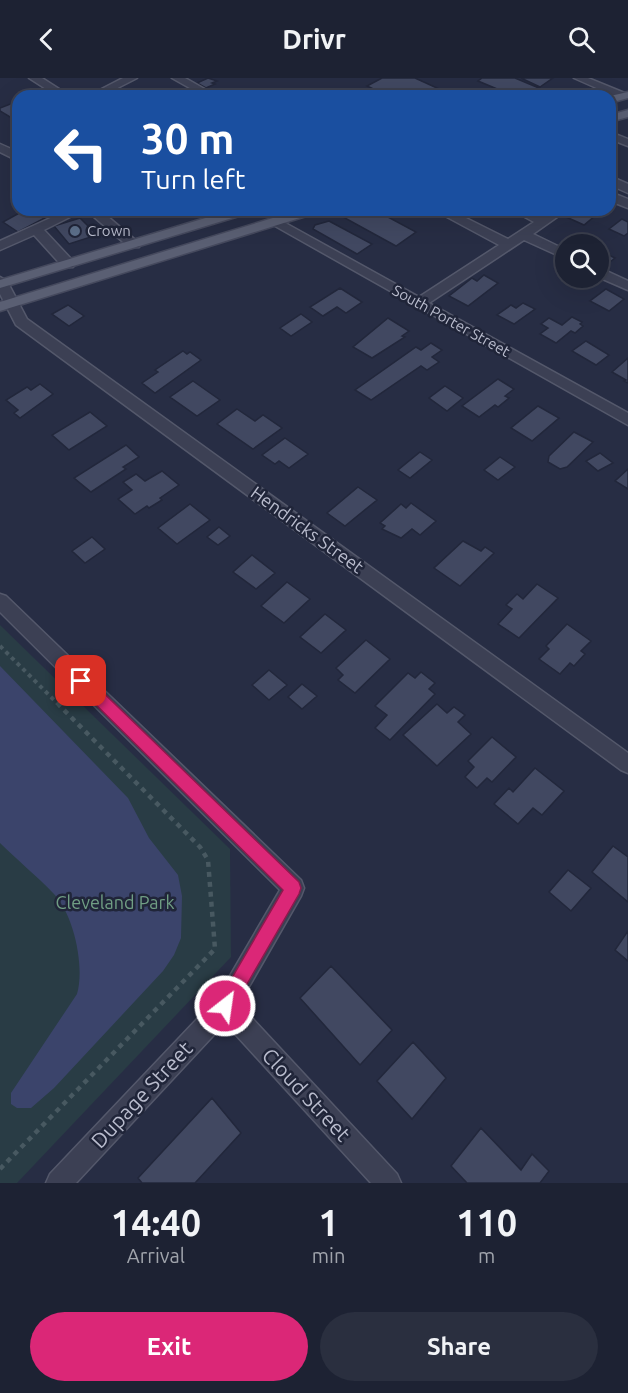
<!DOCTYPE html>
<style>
:root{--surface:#1d2233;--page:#2a2f3f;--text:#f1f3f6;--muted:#a0a4ac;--line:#3b3f4e;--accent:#db2777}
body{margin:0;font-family:Ubuntu,sans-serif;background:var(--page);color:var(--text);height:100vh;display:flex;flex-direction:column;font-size:22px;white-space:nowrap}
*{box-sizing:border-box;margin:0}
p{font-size:20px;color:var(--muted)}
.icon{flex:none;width:33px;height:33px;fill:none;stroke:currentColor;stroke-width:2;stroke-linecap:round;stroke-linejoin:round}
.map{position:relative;height:1105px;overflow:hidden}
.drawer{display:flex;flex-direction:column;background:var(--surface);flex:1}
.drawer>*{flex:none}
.top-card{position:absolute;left:12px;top:12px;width:604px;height:126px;border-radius:18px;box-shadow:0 6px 24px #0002,0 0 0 2px var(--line);background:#1a4fa0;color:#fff;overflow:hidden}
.buttons{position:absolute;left:555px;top:156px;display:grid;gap:12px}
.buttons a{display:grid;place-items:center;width:54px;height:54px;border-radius:50%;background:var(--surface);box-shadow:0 6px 24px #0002,0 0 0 2px var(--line);font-size:30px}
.pin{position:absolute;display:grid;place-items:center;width:51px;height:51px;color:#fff;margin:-26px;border-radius:12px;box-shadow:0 3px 9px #0006}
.me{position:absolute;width:66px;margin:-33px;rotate:30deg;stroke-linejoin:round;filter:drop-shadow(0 0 4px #0008)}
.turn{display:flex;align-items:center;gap:21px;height:126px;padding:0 30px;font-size:27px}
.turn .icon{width:78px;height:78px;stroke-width:2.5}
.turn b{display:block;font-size:42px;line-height:51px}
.eta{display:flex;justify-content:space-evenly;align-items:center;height:102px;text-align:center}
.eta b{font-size:36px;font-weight:600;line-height:42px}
.primary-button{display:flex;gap:12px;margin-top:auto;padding:12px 30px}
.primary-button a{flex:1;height:69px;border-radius:36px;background:var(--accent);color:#fff;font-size:24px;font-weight:600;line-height:69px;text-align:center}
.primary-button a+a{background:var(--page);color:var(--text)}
header{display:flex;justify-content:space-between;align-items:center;height:78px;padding:0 30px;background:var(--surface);font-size:27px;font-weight:600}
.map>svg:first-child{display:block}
.green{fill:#293c45}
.water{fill:#3b446b}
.building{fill:#414861;stroke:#22273b;stroke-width:1.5}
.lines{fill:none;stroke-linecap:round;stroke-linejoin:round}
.minor-casing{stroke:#54586b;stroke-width:3}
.major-casing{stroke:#45495d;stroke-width:3}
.path-far1{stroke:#485961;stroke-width:4;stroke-dasharray:4 4;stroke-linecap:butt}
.path{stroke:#485961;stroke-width:4.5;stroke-dasharray:5 5;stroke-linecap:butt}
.minor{fill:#3c4054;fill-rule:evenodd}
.major{fill:#5a5f73;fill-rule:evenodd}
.route{fill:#db2777;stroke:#8e194d;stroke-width:1.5}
.service-dot{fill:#5c6f8a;stroke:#202539;stroke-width:2}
.labels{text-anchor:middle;stroke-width:5;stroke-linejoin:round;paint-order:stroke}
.far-poi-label{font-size:15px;fill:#b9bccd;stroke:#202539;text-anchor:start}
.far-street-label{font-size:15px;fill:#b9bccd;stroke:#202539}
.street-label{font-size:18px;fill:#b9bccd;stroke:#202539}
.park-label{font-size:18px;fill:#709e84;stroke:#202539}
.near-street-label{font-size:21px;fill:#b9bccd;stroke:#202539}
</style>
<header><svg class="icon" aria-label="back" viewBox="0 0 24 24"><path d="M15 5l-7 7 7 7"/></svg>Drivr<svg class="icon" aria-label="search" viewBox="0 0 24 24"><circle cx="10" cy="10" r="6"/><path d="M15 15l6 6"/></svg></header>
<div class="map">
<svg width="628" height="1105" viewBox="0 0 628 1105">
<rect width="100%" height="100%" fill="#272d44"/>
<path class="green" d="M0,547l230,224 1,108 -214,226h-17z"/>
<path class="water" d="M0,588l128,132 21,40 29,37 4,21 -1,42 -7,17 -11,16 -109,117 -23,20h-14l-6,-4v-11l66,-99c8,-27 -3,-79 -23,-100 -17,-18 -37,-34 -54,-51z"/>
<path class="building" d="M208,0l9,3 -5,2 3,1 -9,4 -9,-5z
M382,0h33l33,15 -6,3h-54l-21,-10z
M482,0h33l43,18h-44l-36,-15z
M521,0h32l-13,9z
M18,23v18l-3,1 -15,-9v-3z
M21,132h39l-42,22 -15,-10 20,-11z
M363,132h12l41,22 -20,14 -53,-29z
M572,132h30l-18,15 -20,-9z
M80,140l17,17 -28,9 -15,-18z
M622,141l6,3v11l-4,3 -15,-7z
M329,143l43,23 -15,10 -44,-25 2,-4z
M600,173l15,7 -10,8 -7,-3z
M484,197l14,8 -30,23 -19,-10 23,-18 5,3z
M340,210l22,14 -16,11 -9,-6 -14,9 -13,-9z
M606,211l18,10 -15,12 -19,-10z
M523,225l12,6 -21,15 -17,-9 14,-10 5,3z
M68,227l16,11 -15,10 -17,-12z
M301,236l11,8 -21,14 -11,-8z
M572,239l10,5 -2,2 3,2 -8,7 -4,-2 -15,12 -16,-9 8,-6 -7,-4 8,-6 13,7z
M388,240l21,13 -7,5 3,1 -33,21 -19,-11z
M586,263l23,14 -13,10 -24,-14z
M431,265l11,7 -10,7 7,5 -12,8 -6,-4 -50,34 -16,-10 61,-43 5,3z
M183,273l4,3 3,-2 11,8 -46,33 -13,-10 16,-11 -3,-2z
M628,280v25l-4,-2 2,-1 -14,-8z
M498,301l16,10 -9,7 4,2 -11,9 -3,-2 -16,12 -17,-11z
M193,303l27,19 -23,16 -27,-19z
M40,306l13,10 -33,24 -6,-5 4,-3 -12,-10 21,-13 4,3z
M445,308l18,12 -16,13 -18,-13z
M538,328l21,12 -27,23 -21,-13z
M237,331l18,12 8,-6 19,13 -29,21 -36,-25z
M90,334l17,14 -38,24 -17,-15z
M574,354l19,10 -26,25 -7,2 -12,-7 1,-6z
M285,360l23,16 -19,14 -10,-7 -4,3 -13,-9z
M126,367l13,12 -16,10 3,2 -35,23 -17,-14z
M420,374l12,8 -22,18 -12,-8z
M600,375l13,10 -15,8 -12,-10z
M500,379l15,10 -17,13 -14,-10z
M628,391v20l-13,-8z
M162,393l17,14 -19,13 2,2 -13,8 -2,-2 -12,8 -17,-15 14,-9 -9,-8 13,-8 9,7z
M358,409l19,13 -32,26 -18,-13z
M411,425l25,18 -16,14 -8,-6 -11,9 -19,-9 3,-3 -5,-3 21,-19 5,4z
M190,426l20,16 -33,24 -19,-16z
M219,449l11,9 -12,9 -11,-8z
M92,459l13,12 -20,14 -13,-12z
M463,463l18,10 4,-4 9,6 -34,33 -26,-18z
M252,477l23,18 -19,16 -23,-17z
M287,504l23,17 -26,24 -23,-17z
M537,506l21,14 -39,40 -21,-14 14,-15 -6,-4 11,-11 6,5z
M325,536l21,16 -25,23 -21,-16z
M567,546l24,17 -10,10 4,3 -11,12 -4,-3 -10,11 -21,-15 10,-10 -3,-3z
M366,562l24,19 -35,34 -17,-13 5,-5 -7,-7z
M269,592l18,15 -18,15 -17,-15z
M421,594l14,11 -6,6 6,5 -45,46 -15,-12 12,-13 -12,-9 33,-33 7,5z
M302,606l15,12 -15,13 -14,-12z
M437,626l10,9 7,-6 11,8 -7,7 13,12 -34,32 -34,-31z
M492,659l24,20 -24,25 -5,-4 -10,10 -12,-11 9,-10 -6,-6z
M535,690l29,23 -22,24 -9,-7 -15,16 -24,-20 15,-16 4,4z
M613,768l15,11v45l-36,-30z
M568,792l23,18 -20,23 -22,-19z
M628,853v30l-13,-11z
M331,888l61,64 -32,35 -60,-67z
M413,964l33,36 -34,41 -35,-38z
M212,1020l29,35 -46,50h-53l-4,-5z
M481,1050l40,42 11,-16 17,17 -9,12h-73l-16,-17z"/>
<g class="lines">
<defs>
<path id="minor" d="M29,0h13l28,18h-13z
M123,0h14l-35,18h-14z
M172,0h13l32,18h-13z
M574,0h14l39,16 1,3 -9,1z
M610,54l18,7v7l-18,-7z
M0,66l18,8v9l-18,-9z
M610,98l18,8v9l-18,-8z
M610,114l18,7v9l-18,-7z
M68,132h16l-40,20 29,31 2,3 -2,3h-10l-29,-32 -34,15v-9z
M86,132h14l40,34 -1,3h-10z
M434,132h16l58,29 26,-17 -22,-12h16l14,7 11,-7h14l-34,24 33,16v9l-42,-19 -95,63 199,110v12l-360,-203 2,-3h8l141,78 80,-52z
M598,189l30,14v9l-30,-13z
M0,199l7,4 20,38 601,434v20l-7,-3 -605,-445 -16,-31z
M0,516l6,2 295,284 3,8 -3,8 -62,108 158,170 4,9h-30l-146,-160 -149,160h-30l4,-9 167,-176 63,-108 -280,-278z"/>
<path id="major" d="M628,14v6l-18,5v-7z
M628,32v7l-18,5v-7z
M232,132h19l-2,3 -249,75v-8z
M299,132h19l-2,3 -316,98v-9z"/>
</defs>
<use href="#minor" class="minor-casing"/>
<use href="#major" class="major-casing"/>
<path class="path-far1" d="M0,568l61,61"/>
<path class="path" d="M0,1091l215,-220 -7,-89 -8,-13 -141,-142"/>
<use href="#minor" class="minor"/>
<use href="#major" class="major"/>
</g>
<path class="route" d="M81,596l5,2 213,206 2,6 -2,6 -68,118 -6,3 -6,-3 -3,-6 3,-6 64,-110 -207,-205 -2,-4 2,-5z"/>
<circle class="service-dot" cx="75" cy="153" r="6"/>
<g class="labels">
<g class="far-poi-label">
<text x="87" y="158">Crown</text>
</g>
<g class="far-street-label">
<text transform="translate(451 243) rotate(29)" y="5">South Porter Street</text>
</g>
<g class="street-label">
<text transform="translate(307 452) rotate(36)" y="6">Hendricks Street</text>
</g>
<g class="park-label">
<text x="115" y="831">Cleveland Park</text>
</g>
<g class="near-street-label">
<text transform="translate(142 1017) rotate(-47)" y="7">Dupage Street</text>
<text transform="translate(306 1017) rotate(47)" y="7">Cloud Street</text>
</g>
</g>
</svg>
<div class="buttons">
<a><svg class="icon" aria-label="search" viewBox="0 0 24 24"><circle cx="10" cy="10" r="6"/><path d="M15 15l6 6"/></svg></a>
</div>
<div class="pin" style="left:81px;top:603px;background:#d93025"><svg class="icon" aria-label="arrive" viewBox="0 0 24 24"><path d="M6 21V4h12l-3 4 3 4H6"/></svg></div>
<svg class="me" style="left:225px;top:928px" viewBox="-20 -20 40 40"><circle r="17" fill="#db2777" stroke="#fff" stroke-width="3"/><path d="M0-11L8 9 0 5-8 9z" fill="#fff"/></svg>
<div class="top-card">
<div class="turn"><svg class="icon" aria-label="left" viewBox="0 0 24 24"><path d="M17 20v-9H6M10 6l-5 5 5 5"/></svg><div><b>30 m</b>Turn left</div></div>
</div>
</div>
<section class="drawer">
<div class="eta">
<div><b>14:40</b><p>Arrival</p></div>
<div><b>1</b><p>min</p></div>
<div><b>110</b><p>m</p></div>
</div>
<div class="primary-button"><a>Exit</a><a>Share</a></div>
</section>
